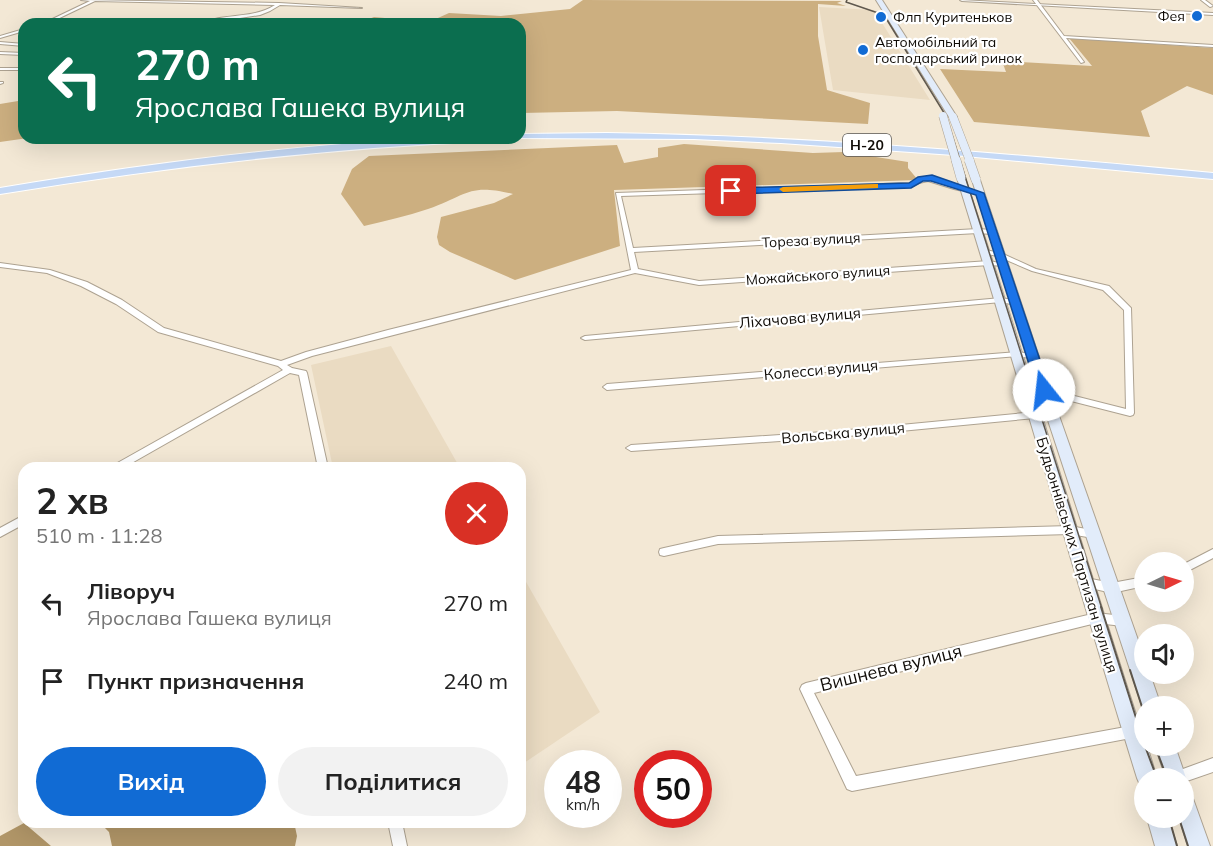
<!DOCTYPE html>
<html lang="uk">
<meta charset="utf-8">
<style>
:root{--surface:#fff;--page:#f2f2f2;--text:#222;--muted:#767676;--accent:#116bd4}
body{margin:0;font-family:Mulish,sans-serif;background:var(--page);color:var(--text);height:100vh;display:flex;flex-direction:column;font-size:22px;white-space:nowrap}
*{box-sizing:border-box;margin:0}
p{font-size:20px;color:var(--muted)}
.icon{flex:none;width:33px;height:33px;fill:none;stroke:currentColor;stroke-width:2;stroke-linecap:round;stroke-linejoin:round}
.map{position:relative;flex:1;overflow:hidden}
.panel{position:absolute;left:18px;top:462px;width:508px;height:366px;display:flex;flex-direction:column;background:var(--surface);border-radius:18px;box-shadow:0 6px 24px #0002}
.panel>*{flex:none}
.guide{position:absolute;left:18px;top:18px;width:508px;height:126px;border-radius:18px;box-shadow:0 6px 24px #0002;background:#0b6e4f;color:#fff;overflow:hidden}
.needle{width:39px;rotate:85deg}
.tools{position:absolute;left:1134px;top:552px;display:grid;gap:12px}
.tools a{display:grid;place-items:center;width:60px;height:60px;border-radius:50%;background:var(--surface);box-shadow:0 6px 24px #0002;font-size:30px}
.speed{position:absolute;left:544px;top:750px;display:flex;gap:12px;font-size:30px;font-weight:700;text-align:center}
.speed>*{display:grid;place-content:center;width:78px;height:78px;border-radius:50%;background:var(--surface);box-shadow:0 6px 24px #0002;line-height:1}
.speed small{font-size:15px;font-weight:400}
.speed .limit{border:9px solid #d22;background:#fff;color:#111}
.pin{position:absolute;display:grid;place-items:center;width:51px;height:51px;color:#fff;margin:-26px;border-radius:12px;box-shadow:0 3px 9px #0006}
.me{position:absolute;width:66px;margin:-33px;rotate:344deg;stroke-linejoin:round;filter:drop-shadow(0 0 4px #0008)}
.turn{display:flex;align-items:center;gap:21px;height:126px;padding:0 18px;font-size:27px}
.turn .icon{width:78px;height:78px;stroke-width:2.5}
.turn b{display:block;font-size:42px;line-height:51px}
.round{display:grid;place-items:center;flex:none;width:63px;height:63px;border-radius:32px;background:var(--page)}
.headline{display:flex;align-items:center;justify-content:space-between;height:102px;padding:0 18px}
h1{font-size:36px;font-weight:700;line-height:45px}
.primary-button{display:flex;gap:12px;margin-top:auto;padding:12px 18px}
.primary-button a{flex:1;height:69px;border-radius:36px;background:var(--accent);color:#fff;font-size:24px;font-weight:700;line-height:69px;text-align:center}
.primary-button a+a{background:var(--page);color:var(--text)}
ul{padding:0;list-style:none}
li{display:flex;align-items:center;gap:18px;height:78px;padding:0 18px}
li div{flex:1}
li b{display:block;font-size:22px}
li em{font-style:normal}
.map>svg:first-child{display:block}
.built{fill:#eadbc2}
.forest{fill:#ccaf80}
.water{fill:#b19668}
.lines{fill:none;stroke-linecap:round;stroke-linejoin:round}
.minor-casing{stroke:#ada291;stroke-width:2}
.tertiary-casing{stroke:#ada291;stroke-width:2}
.secondary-casing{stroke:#ada291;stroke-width:2}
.primary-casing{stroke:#fff;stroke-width:2}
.minor{fill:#fff;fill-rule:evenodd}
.tertiary{fill:#fff;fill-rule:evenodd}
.secondary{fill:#e2ecfa;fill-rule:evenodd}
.primary{fill:#c5d9f6;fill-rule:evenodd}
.tram-far1{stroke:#5f584e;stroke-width:1.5}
.tram{stroke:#5f584e;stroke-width:2}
.secondary-bridge-far1-casing{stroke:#ada291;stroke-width:9;stroke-linecap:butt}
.secondary-bridge-casing{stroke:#ada291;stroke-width:10;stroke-linecap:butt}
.secondary-bridge-far1{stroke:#e2ecfa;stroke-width:8}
.secondary-bridge{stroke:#e2ecfa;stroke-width:9}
.route{fill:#1a73e8;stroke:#114b97;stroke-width:1.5}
.slow{fill:#f59e0b}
.poi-dot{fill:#116bd4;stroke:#fff;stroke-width:2}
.labels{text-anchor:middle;stroke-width:4.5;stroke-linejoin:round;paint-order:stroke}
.far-poi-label{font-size:14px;fill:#0f0b06;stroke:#fff;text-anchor:start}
.shield{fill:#fff;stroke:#575451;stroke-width:1.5}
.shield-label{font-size:14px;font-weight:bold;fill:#0f0b06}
.far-street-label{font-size:14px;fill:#0f0b06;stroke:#fff}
.street-label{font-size:15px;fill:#0f0b06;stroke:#fff}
.near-street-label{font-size:18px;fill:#0f0b06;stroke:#fff}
</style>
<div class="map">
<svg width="1213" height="846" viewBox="0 0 1213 846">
<rect width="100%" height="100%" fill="#f3e8d5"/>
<path class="built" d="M819,7l55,3 56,90 -97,-10z
M391,346l69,122h-127l-22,-103z
M521,573l79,139 -79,53h-1z"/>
<path class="forest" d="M583,0l259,1 -5,2 9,3 -28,-2v32l9,54 43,13 -2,21 -251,-13 -96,2 -1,-89h-164l18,-7 55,5 20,-9 52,3 69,-7z
M1069,38l144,10v47l-26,-9 -46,25 9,26 -176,-15 -34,-53 66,3 -4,-11 90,5z
M24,100v38h4l-28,4v-38z
M684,144l129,9 31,-1 64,10v6l10,12 -304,10 6,56 -105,34 -65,-28 -11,-7 -2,-8 4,-20 53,-14 19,-9c-45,-11 -45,1 -85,15 -21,7 -43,12 -64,17l-23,-32 11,-25 17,-13 248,-11 7,18 34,-6v-9z"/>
<path class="water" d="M99,822h195l3,14 -2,10h-183l-3,-14z
M24,823l27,23h-51v-10z"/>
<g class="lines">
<defs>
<path id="minor" d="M81,0l198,3 83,5 -82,-3 -10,6 -10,4 -59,9c24,-12 50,-4 74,-19l-180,-4 -48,23h-5l48,-23z
M1033,0h4l27,36 149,9v2l-147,-9 18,24 -3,1z
M1201,0h4l8,6 -3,1z
M24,29v2l-24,7v-2z
M0,42l24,2v2l-24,-2z
M0,52l24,1v2l-24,-1z
M0,68h24v2h-24z
M0,82h3v1l-3,1z
M921,178h13l49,15 -3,2 -26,-6 -26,-8 -9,2 -8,4 -290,9 12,52 345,-19 14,1 3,2 -3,2 -14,-1 -344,19 4,17 61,12 290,-20 16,3v2l-16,-1 -290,20 -64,-12 -323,83 -25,9 5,3 14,3 1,2 21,95h-10l-19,-93 -9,-2 -167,95h-13l2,-2 171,-96 -5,-4 -120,-34 -42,-28 -35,-18 -34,-13 -47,-6v-4l50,7 37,12 35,18 42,28 117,33 25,-9 82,-22 243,-60 -15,-77 294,-10z
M985,250l16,3 35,16 73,17 22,22 3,105 -1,2 -3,1 -106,-27 -1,-2 1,-2 3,-1 99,25 -2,-99 -21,-20 -71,-19 -35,-15 -14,-3 -1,-1z
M1001,298l18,3 1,2 -4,2 -15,-3 -416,38 -4,-2 4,-2z
M1018,352l20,3 1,2 -4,2 -17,-3 -411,34 -4,-3 4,-3z
M1035,412l19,3 4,3 -4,3 -19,-3 -197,19 -207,14 -5,-3 5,-3 207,-14z
M24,515v9l-24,13v-9z
M1070,526l27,5 1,3 -1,3 -4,1 -23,-4 -352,10 -54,12 -4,-1 -1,-3 1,-3 4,-1 54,-12z
M1213,549v9l-29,15v-9z
M1086,578l26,5 32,-6v9l-32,7 -30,-7 -2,-3 2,-3z
M1096,613l27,3 4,1 2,4 -2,4 -4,1 -27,-3 -282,70 42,83 275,-50 13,3v12l-13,-3 -279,53 -5,-2 -47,-100 2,-4 4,-2z
M1213,758v14l-29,10v-4h-14l2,-5z
M388,822h14l5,24h-14z"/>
<path id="tertiary" d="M960,0l253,13v2l-251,-14z"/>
<path id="secondary" d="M876,0h6l75,117 -1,2 -7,-2z
M958,176l7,2c63,186 118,375 179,561v7h3l10,32h-13v9l-4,-2 -3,-7c-62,-200 -118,-401 -180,-600z
M973,178l7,2 70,210 94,267v17h6l11,32h-17v5l-2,-5 -104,-316 -66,-210z
M1155,746h20l11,32 -2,7v-7h-18z
M1184,789l7,4 19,53h-22l-9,-28h5z
M1147,818h21l9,28h-22z"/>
<path id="primary" d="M607,133c203,3 404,21 606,40v6l-259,-24 -173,-12 -87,-4 -178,-1h4v-4z
M436,138h61l-4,3c-166,7 -329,26 -493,53v-6c144,-24 290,-43 436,-50z"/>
</defs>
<use href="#minor" class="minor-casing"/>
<use href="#tertiary" class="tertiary-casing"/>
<use href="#secondary" class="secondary-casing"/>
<use href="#primary" class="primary-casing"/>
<use href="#minor" class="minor"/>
<use href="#tertiary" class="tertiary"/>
<use href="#secondary" class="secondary"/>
<use href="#primary" class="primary"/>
<path class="tram-far1" d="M847,0l-1,2 38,13 62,101 156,493"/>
<path class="tram" d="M1101,607l43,136
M1130,670l14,43
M1145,746l12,32
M1155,746l12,32
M1169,818l8,28
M1179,818l9,28"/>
<defs>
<path id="secondary-bridge-far1" d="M943,116l13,45
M953,117l17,44"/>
<path id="secondary-bridge" d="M956,160l5,18
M969,160l7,20"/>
</defs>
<use href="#secondary-bridge-far1" class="secondary-bridge-far1-casing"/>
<use href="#secondary-bridge" class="secondary-bridge-casing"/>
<use href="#secondary-bridge-far1" class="secondary-bridge-far1"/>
<use href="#secondary-bridge" class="secondary-bridge"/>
</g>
<path class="route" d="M932,175l52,18 66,197 -2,3 -4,1 -7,-4 -61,-195 -45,-14h-8l-12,7 -180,6 -5,-3 5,-3 178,-5 9,-6z"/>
<path class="slow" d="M875,184h3v4l-95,4 -4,-3 4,-2z"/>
<g class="poi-dot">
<circle cx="1197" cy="16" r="6"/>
<circle cx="881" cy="17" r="6"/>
<circle cx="863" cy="50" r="6"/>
</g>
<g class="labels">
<g class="far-poi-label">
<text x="1185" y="21" text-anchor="end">Фея</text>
<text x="893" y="22">Флп Куритеньков</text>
<text x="875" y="47">Автомобільний та<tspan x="875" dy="16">господарський ринок</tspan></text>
</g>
<rect class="shield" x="843" y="134" width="48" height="22" rx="4.5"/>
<g class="shield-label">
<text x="867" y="150">Н-20</text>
</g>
<g class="far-street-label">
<text transform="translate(811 240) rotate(-3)" y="5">Тореза вулиця</text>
<text transform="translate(818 275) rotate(-4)" y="5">Можайського вулиця</text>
</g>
<g class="street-label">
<text transform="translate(800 318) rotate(-5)" y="5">Ліхачова вулиця</text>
<text transform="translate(821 370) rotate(-5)" y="5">Колесси вулиця</text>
<text transform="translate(843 433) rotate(-5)" y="5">Вольська вулиця</text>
<text transform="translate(1077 555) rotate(73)" y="5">Будьоннівських Партизан вулиця</text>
</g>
<g class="near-street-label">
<text transform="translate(891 668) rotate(-14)" y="6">Вишнева вулиця</text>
</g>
</g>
</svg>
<div class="tools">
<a><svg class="needle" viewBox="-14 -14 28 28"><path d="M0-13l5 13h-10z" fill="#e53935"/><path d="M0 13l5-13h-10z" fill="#767676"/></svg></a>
<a><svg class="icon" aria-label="sound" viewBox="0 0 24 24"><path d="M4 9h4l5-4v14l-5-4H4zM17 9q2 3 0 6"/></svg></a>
<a>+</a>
<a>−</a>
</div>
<div class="speed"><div>48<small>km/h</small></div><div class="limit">50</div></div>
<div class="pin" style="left:731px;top:191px;background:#d93025"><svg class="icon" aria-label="arrive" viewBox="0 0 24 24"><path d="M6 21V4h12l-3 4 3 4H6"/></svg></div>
<svg class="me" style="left:1044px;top:390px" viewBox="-20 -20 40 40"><circle r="19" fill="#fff"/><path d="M0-13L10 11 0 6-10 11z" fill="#1a73e8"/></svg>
<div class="guide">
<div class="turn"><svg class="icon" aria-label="left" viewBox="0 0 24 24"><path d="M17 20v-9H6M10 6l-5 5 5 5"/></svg><div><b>270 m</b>Ярослава Гашека вулиця</div></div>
</div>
<section class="panel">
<div class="headline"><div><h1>2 хв</h1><p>510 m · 11:28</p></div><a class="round" style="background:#d93025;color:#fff"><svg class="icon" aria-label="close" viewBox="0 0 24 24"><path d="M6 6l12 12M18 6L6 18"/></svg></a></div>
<ul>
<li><svg class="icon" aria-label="left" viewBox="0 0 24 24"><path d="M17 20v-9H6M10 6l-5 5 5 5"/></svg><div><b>Ліворуч</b><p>Ярослава Гашека вулиця</p></div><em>270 m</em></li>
<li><svg class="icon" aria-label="arrive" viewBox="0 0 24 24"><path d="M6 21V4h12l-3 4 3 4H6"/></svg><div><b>Пункт призначення</b></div><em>240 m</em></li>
</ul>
<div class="primary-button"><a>Вихід</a><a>Поділитися</a></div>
</section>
</div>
